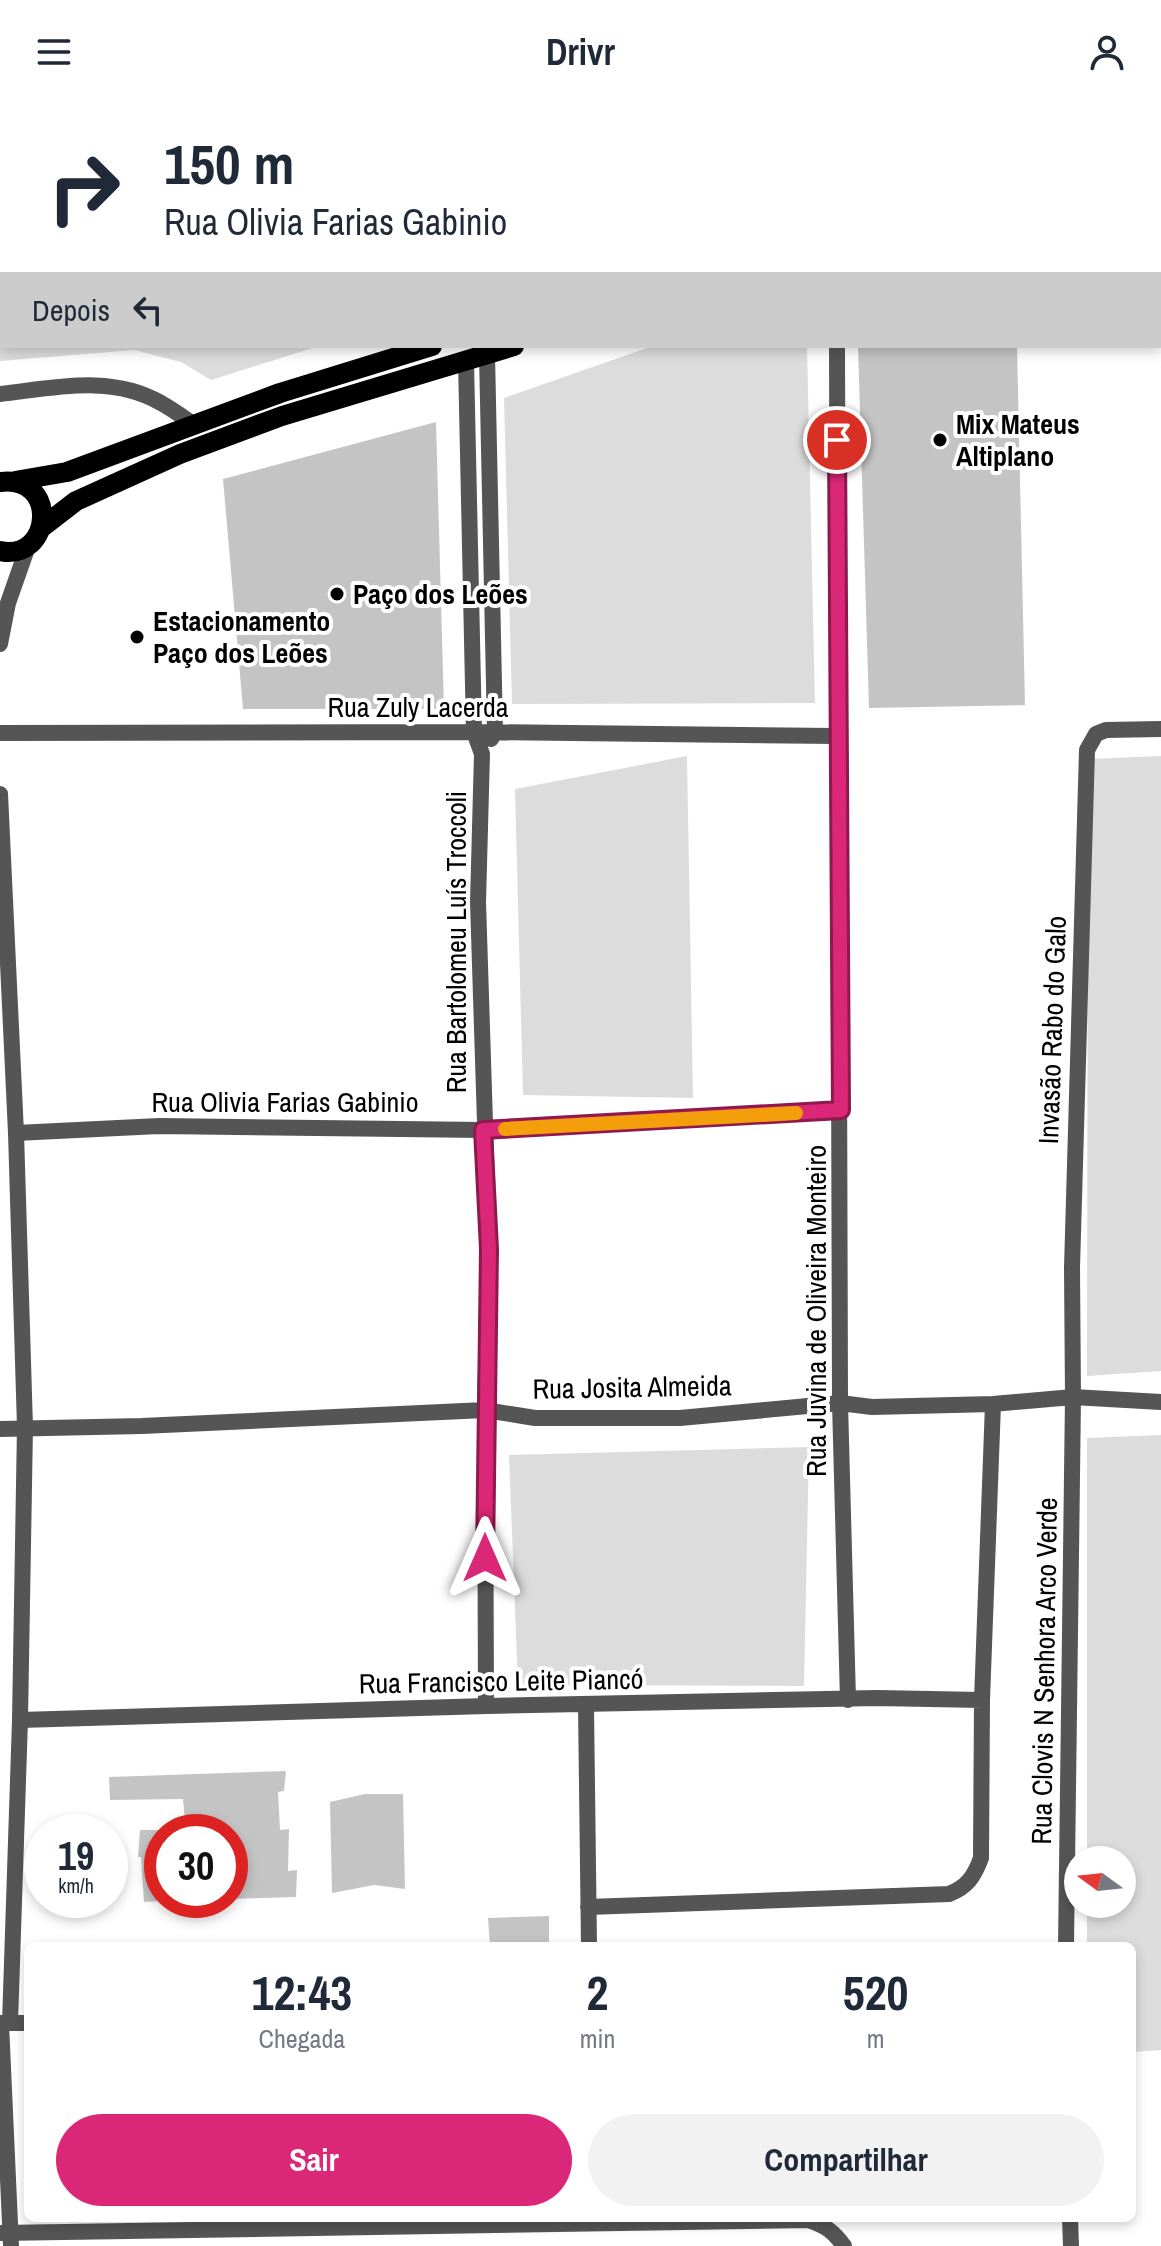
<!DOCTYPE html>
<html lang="pt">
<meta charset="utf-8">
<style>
:root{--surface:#fff;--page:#f2f2f3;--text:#1f2937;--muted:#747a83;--accent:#db2777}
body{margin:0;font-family:"Archivo Narrow",sans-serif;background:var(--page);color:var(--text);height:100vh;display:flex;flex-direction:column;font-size:30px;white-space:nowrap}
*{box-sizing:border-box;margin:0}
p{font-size:26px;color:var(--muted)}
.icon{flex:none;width:44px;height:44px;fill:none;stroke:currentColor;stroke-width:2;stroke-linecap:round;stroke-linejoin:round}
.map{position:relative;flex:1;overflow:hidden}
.panel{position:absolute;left:24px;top:1838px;width:1112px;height:280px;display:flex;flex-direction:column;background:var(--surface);border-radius:12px;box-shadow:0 4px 12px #0003}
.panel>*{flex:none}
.hud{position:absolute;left:0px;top:0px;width:1162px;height:244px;box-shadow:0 4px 12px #0003;background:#fff;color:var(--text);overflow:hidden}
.needle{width:52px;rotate:285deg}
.controls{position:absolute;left:1064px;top:1742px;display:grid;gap:16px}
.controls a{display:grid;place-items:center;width:72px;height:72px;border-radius:50%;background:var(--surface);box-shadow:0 4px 12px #0003;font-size:40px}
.speed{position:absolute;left:24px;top:1710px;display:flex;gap:16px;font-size:40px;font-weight:700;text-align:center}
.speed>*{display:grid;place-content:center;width:104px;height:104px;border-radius:50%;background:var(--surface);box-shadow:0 4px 12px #0003;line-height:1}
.speed small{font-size:20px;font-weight:400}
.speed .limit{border:12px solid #d22;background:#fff;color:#111}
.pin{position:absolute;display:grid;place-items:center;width:68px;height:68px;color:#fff;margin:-34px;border:4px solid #fff;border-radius:50%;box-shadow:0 2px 8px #0007}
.me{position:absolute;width:88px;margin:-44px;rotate:0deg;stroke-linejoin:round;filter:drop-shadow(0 0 6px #0008)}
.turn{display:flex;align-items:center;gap:28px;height:168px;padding:0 32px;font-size:36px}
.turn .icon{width:104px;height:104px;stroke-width:2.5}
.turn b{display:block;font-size:56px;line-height:68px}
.then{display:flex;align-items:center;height:76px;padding:0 32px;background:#0003;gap:16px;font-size:30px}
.eta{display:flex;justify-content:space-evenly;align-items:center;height:136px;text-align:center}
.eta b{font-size:48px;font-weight:700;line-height:56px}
.primary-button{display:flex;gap:16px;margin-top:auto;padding:16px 32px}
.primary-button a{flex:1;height:92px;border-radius:48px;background:var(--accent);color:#fff;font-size:32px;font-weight:700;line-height:92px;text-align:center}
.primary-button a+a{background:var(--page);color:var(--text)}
header{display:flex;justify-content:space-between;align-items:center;height:104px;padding:0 32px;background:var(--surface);font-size:36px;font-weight:700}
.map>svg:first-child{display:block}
.green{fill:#dcdcdc}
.building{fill:#c4c4c4}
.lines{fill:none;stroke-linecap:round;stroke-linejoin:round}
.minor{stroke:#555;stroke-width:16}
.tertiary{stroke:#555;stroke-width:16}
.secondary{stroke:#222;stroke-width:16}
.primary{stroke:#000;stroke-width:20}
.route-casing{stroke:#8e194d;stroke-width:20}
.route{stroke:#db2777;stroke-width:14}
.slow{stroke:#f59e0b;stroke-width:14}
.poi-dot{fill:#000;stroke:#fff;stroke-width:3}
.labels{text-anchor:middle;stroke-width:8;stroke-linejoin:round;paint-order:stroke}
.poi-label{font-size:28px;font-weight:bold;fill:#000;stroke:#fff;text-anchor:start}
.street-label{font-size:28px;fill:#000;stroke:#fff}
</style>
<header><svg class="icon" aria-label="menu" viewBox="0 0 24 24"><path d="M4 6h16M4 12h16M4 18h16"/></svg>Drivr<svg class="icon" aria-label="person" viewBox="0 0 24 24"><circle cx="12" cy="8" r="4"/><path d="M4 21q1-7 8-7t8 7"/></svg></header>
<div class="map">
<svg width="1161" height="2142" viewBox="0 0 1161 2142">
<rect width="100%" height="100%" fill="#fff"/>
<path class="green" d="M512,0h512l-518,2z
M0,137h2v105h317l-108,34 -30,-18 -47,-12 -134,11z
M653,242h154l8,357 -303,1 -8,-306z
M687,652l6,342 -170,-3 -8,-306z
M1161,652v615l-74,5 1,-617z
M1161,1331v615l-29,2v-106h-45v-42h35v-44h-35v-422z
M809,1343l-5,239 -286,-1 -9,-230z"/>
<path class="building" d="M858,242h159l8,359 -156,3z
M436,318l8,287h-201l-20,-230z
M286,1667l-2,20 -6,1 2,38 9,-1 -1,42 9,-1 -1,27 -66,2v-67h-44l-3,-33 -73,1 -1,-23z
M365,1690h38l2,95 -31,-4 -42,8 -2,-91z
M140,1726h22v71l-18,1 -3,-45h-3z
M549,1812v30h-59l-2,-28z"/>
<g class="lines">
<path class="minor" d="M837,242l3,1057 8,297
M487,250l8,378 -4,7
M466,257l8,371 8,22 -4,148 11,347 -4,161 1,296
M0,629l474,-1 363,4
M16,1029l143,-7 324,4 358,-20
M0,1325l142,-3 343,-16 50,8h145l160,-15 32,4 121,-3 80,-7 88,5
M586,1602l3,240
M20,1616l466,-14 391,-8 105,2
M588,1803l361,-13c18,-7 25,-17 32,-36l1,-158 11,-296
M1066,1842l7,-549 -1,-129 15,-518 9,-16 10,-4 55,-1
M10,1919h18
M1070,2114l1,28
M0,2129l808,-13c17,5 26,12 36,26"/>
<path class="tertiary" d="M0,290c54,-6 112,-20 161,9 11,6 22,14 32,21
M0,540l8,-41 20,-57
M0,690l16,339 9,294 -5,293 -10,303h-10
M1,1919l10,223"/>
<path class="secondary" d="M464,2l7,-2
M0,133h2"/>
<path class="primary" d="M1160,23h1
M1160,43h1
M15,377l52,-9 213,-79 152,-47
M0,378c59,-8 53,80 0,69
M41,424l35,-27 104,-47 102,-38 232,-70"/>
</g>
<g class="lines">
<defs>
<path id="route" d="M485,1454l4,-309 -6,-119 358,-20 -4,-670"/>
</defs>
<use href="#route" class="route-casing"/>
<use href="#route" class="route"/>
<path class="slow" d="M505,1025l291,-16"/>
</g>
<g class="poi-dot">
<circle cx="940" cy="336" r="8"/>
<circle cx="337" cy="490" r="8"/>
<circle cx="137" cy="533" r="8"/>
</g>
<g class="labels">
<g class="poi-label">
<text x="956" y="330">Mix Mateus<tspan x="956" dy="32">Altiplano</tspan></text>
<text x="353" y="500">Paço dos Leões</text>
<text x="153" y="527">Estacionamento<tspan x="153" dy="32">Paço dos Leões</tspan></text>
</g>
<g class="street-label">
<text x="418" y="613">Rua Zuly Lacerda</text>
<text transform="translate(456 838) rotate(-90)" y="10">Rua Bartolomeu Luís Troccoli</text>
<text transform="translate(1052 926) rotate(-88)" y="10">Invasão Rabo do Galo</text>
<text x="285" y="1008">Rua Olivia Farias Gabinio</text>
<text transform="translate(816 1207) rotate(-90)" y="10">Rua Juvina de Oliveira Monteiro</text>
<text transform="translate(632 1283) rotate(-1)" y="10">Rua Josita Almeida</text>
<text transform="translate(1044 1567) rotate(-89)" y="10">Rua Clovis N Senhora Arco Verde</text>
<text transform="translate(501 1577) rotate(-1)" y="10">Rua Francisco Leite Piancó</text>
</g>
</g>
</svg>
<div class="controls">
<a><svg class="needle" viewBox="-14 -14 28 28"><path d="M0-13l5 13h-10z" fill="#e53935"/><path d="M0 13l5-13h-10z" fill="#747a83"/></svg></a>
</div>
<div class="speed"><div>19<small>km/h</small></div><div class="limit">30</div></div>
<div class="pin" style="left:837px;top:336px;background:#d93025"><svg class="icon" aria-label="arrive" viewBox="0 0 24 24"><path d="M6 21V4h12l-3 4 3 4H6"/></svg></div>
<svg class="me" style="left:485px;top:1454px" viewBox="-20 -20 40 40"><path d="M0-17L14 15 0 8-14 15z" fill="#db2777" stroke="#fff" stroke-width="4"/></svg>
<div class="hud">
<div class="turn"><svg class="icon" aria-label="right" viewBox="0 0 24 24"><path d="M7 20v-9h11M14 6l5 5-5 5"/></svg><div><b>150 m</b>Rua Olivia Farias Gabinio</div></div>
<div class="then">Depois<svg class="icon" aria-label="left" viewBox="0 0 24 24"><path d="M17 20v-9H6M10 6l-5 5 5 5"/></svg></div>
</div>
<section class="panel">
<div class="eta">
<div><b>12:43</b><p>Chegada</p></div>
<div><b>2</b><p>min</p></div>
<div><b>520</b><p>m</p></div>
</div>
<div class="primary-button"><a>Sair</a><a>Compartilhar</a></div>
</section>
</div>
